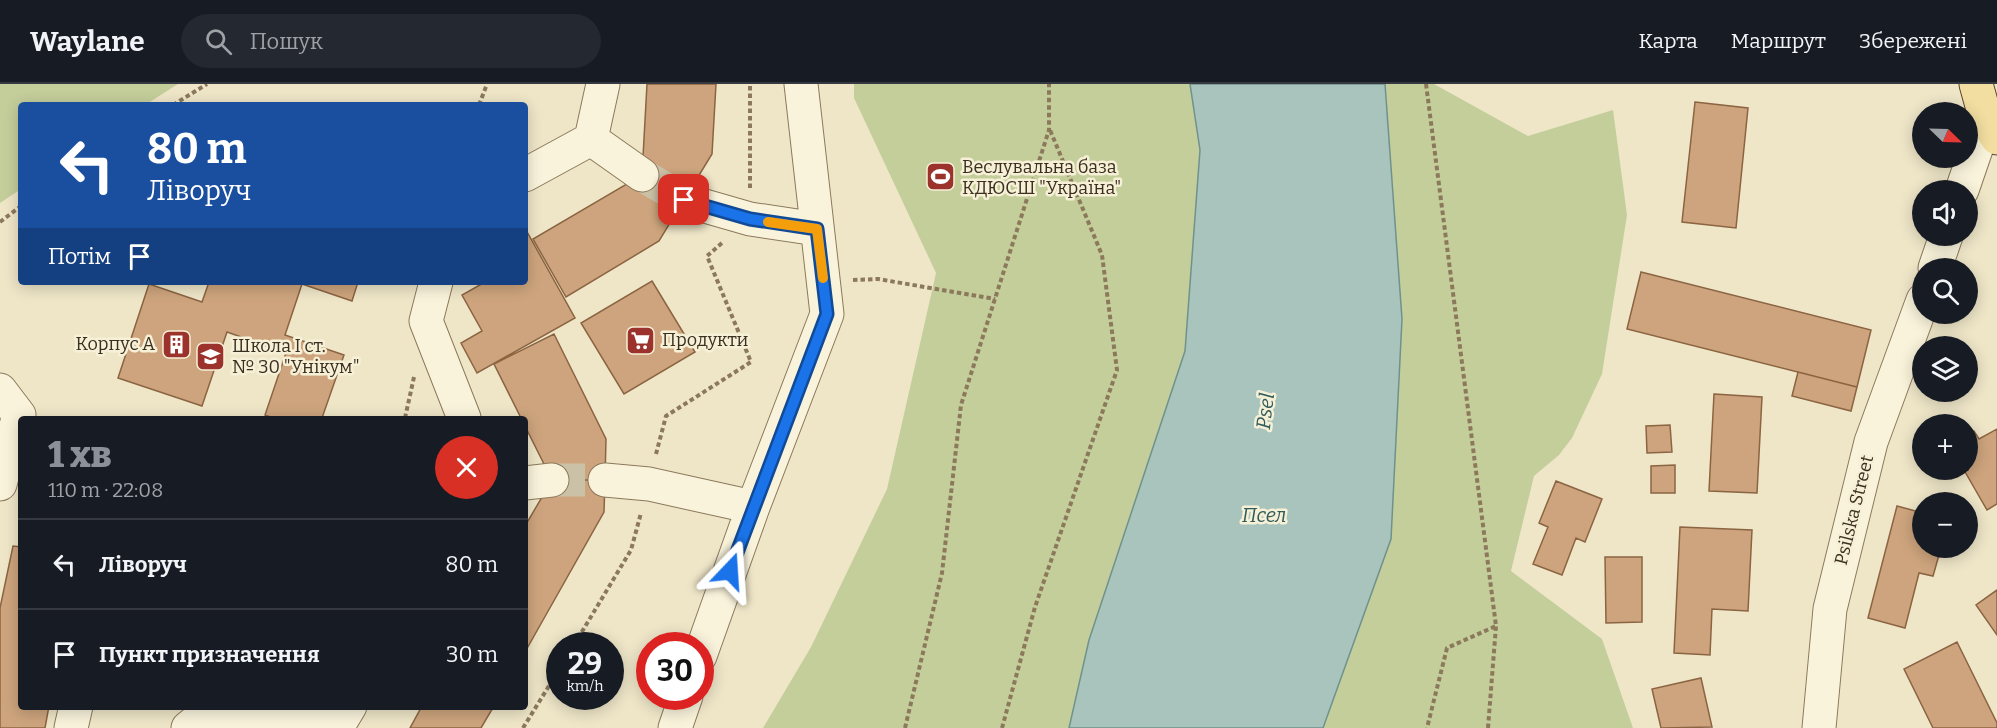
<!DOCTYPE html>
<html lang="uk">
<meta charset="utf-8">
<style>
:root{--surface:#171b24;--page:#242831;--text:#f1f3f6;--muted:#9ea1a6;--line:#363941;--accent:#8c9099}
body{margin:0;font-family:Bitter,serif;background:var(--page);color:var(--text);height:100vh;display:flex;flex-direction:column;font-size:22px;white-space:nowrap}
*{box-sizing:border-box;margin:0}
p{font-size:20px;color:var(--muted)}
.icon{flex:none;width:33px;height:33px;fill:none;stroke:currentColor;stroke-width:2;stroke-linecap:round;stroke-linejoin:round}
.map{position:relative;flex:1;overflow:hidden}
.panel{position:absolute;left:18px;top:332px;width:510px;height:294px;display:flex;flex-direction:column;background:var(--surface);border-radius:6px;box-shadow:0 3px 15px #0003}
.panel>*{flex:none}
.guide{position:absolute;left:18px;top:18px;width:510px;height:183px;border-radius:6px;box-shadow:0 3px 15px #0003;background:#1a4fa0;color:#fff;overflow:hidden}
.needle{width:39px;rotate:113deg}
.fabs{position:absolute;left:1912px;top:18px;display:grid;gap:12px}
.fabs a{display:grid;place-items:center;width:66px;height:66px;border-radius:50%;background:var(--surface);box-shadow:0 3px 15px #0003;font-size:30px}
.speed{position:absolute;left:546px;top:548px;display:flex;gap:12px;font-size:30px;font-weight:700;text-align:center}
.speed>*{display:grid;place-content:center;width:78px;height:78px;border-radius:50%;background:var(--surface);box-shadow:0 3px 15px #0003;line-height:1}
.speed small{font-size:15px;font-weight:400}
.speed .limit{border:9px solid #d22;background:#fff;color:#111}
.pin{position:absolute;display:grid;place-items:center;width:51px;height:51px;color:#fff;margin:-26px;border-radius:12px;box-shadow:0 3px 9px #0006}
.me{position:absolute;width:66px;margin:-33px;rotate:20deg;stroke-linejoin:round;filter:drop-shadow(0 0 4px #0008)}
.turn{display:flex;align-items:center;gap:21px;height:126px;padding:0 30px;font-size:27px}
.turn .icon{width:78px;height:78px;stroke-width:2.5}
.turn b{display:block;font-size:42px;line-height:51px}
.then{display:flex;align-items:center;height:57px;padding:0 30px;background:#0003;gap:12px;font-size:22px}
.round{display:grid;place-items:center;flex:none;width:63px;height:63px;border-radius:32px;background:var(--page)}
.headline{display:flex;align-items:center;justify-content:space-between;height:102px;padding:0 30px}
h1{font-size:36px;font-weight:800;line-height:45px;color:var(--accent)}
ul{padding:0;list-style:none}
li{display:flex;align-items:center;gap:18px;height:90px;padding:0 30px;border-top:2px solid var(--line)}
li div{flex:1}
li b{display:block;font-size:22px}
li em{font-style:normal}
header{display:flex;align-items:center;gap:36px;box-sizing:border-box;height:84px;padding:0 30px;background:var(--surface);border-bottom:2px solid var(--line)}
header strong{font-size:28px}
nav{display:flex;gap:33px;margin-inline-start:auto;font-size:21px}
.search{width:420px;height:54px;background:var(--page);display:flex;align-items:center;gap:15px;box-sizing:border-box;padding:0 21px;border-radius:33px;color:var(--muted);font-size:22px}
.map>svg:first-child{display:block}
.green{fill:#c4ce9b}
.water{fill:#a9c3bd;stroke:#6f928c;stroke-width:1.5}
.building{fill:#cda47d;stroke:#8b6442;stroke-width:1.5}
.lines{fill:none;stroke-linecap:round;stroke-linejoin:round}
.minor-tunnel{stroke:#cbc1a6;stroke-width:33;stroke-dasharray:33 16;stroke-linecap:butt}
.minor-casing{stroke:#8c795c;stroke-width:35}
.major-casing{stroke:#5a4630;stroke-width:35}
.path{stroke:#8c795c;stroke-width:4;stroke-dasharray:4.5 3;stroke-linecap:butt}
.minor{stroke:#f9f3db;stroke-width:33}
.major{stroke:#f2dea0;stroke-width:33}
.route-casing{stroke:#114b97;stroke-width:15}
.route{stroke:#1a73e8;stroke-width:10}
.slow{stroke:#f59e0b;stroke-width:10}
.labels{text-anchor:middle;stroke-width:5;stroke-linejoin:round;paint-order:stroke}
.poi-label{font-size:18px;fill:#3c2f20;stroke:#f6f0d7;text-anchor:start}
.street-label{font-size:18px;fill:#3c2f20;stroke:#f6f0d7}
.water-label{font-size:20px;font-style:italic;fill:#2f5b5c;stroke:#f6f0d7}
</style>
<header>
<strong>Waylane</strong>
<div class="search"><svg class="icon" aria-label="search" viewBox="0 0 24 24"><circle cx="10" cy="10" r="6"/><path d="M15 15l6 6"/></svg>Пошук</div>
<nav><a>Карта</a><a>Маршрут</a><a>Збережені</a></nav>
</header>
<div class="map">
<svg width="1997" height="644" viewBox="0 0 1997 644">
<rect width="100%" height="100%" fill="#efe6c8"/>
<path class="green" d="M0,0h178l-33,21h-124v84l-21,14z
M854,0h336l10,66 -15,201 -96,289 -20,88h-306l48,-81 76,-158 49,-216 -82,-175z
M1385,0h49l94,52 85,-26 14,105 -25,159 -30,64 -13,17 -25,21 -23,95 91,68 31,89h-310l68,-189 11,-220z"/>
<path class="water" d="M1190,0h195l17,235 -11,220 -68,189h-254l20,-88 96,-289 15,-201z"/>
<path class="building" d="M647,0h69l-4,70 -28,46 -42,-25z
M1695,18l53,6 -12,120 -54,-6z
M642,91l42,25 -25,41 -93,56 -33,-58z
M526,146l49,88 -98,55 -16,-30 21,-12 -20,-36 23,-13h40z
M1641,188l230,58 -14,57 -230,-58z
M652,197l43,71 -71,42 -43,-71z
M209,198h149l-6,19 -50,-17 -17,51 59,20 -22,63h-49l-8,-3 21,-62 -59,-21 -25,74 -84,-28 31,-94 53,18z
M554,250l52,105 -1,41h-53l-27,-54v-8h-4l-27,-54z
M1798,288l59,15 -6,24 -59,-15z
M1714,310l48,3 -5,96 -48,-2z
M1670,341l2,27 -25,1 -1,-27z
M1997,345v75l-10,6 -23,-40h4v-35l6,-4 5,8z
M1675,381v28h-24v-27z
M552,396h53l-1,32 -79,140v-126z
M1556,397l46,18 -17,43 -9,-4 -14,37 -29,-11 15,-37 -9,-4z
M1897,422l26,7v35h18l-8,28 -14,-3 -14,55 -37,-10z
M1680,443l72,3 -4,81 -36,-2 -2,46 -36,-2z
M13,462l8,1v159h28l-4,22h-45v-120z
M1605,473h37v65l-36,1z
M1997,506v45l-21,-30z
M1957,558l40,81v5h-64l-29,-59z
M1701,594l11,49 -51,1 -9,-39z
M422,622h72l-13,22h-71z"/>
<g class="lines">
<path class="minor-tunnel" d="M642,91l42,25
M552,396h53"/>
<defs>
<path id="minor" d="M591,55l51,36
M525,91l66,-36 12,-55
M1962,106l24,-70
M684,116l66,19 67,10
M1935,184l11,-32
M436,198l-10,39 38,97
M0,306l19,25 -19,69
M605,396l44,4 104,23
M525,399l27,-3
M700,572l53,-149 74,-193 -26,-230
M71,644l5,-22
M188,644l10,-8 143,1 9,-15
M675,644l11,-32
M1819,644l11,-119 41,-167 52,-142"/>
<path id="major" d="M1976,0l10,36 11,18"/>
</defs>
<use href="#minor" class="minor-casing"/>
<use href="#major" class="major-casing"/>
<path class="path" d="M1426,0l70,542 -49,22 -20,80
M173,21l34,-21
M479,21l8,-21
M750,104v-104
M0,138l21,-16
M853,196l25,-1 117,20
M405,334l9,-41
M656,370l10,-38 85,-54 -44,-106 15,-13
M574,561l57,-95 10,-37
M523,644l37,-60
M905,644l37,-155 19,-168 88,-275v-46
M1002,644l33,-121 82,-237 -15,-115 -52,-125
M1488,644l8,-102"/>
<use href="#minor" class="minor"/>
<use href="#major" class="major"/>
</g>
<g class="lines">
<defs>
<path id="route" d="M684,116l66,19 67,10 10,85 -97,257"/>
</defs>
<use href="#route" class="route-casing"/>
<use href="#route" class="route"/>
<path class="slow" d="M768,138l49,7 6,49"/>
</g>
<defs>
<symbol id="stadium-square" viewBox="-11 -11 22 22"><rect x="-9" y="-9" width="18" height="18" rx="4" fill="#9b322b" stroke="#f6f0d7"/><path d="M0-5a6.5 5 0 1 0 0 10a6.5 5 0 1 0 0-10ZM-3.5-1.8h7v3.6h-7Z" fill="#fff"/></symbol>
<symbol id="supermarket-square" viewBox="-11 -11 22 22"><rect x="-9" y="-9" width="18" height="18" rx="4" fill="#9b322b" stroke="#f6f0d7"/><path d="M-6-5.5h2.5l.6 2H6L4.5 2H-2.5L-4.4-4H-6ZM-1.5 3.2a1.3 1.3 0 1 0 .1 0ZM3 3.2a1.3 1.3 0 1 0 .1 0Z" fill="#fff"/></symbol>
<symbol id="building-square" viewBox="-11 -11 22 22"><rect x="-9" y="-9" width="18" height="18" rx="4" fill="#9b322b" stroke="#f6f0d7"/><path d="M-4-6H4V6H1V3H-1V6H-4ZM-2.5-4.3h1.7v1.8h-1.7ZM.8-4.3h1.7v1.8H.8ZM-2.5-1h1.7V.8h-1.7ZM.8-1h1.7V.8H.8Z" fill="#fff"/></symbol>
<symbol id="school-square" viewBox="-11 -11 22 22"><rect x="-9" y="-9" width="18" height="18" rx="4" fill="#9b322b" stroke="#f6f0d7"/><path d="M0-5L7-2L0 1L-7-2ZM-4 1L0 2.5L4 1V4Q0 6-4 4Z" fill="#fff"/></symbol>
</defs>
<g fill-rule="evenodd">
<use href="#stadium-square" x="924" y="76" width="33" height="33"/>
<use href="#supermarket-square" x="624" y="240" width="33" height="33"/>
<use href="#building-square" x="160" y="244" width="33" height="33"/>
<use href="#school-square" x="194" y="256" width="33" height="33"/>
</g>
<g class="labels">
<g class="poi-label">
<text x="962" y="89">Веслувальна база<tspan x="962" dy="21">КДЮСШ "Україна"</tspan></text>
<text x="662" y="262">Продукти</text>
<text x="155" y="266" text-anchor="end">Корпус А</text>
<text x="232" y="268">Школа І ст.<tspan x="232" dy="21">№ 30 "Унікум"</tspan></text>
</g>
<g class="street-label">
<text transform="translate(1854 426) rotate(-76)" y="6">Psilska Street</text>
</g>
<g class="water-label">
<text transform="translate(1265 327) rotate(-83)" y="7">Psel</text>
<text x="1264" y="438">Псел</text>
</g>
</g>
</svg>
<div class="fabs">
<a><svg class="needle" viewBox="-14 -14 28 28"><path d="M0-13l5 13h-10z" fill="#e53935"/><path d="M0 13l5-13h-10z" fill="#9ea1a6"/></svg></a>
<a><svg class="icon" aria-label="sound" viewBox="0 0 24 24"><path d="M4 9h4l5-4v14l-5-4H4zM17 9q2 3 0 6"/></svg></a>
<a><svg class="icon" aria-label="search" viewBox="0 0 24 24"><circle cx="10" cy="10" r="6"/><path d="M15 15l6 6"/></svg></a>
<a><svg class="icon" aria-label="layers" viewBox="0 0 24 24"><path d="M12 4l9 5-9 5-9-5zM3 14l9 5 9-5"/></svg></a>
<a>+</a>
<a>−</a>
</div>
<div class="speed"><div>29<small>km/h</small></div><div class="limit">30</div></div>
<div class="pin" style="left:684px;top:116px;background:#d93025"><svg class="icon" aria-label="arrive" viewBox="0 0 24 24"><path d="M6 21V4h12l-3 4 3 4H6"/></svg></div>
<svg class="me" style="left:730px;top:487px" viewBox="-20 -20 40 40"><path d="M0-17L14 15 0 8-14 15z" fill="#1a73e8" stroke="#fff" stroke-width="4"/></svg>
<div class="guide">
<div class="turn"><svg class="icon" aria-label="left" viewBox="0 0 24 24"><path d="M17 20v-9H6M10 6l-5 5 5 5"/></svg><div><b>80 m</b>Ліворуч</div></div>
<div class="then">Потім<svg class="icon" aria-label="arrive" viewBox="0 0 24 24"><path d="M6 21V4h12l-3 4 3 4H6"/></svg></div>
</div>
<section class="panel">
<div class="headline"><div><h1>1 хв</h1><p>110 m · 22:08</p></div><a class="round" style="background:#d93025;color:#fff"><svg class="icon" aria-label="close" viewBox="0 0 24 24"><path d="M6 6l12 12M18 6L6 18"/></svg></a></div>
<ul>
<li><svg class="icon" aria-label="left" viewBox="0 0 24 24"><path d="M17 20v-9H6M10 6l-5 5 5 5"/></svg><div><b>Ліворуч</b></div><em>80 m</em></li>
<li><svg class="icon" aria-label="arrive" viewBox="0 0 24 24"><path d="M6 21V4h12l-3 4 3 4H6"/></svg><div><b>Пункт призначення</b></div><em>30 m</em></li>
</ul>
</section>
</div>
